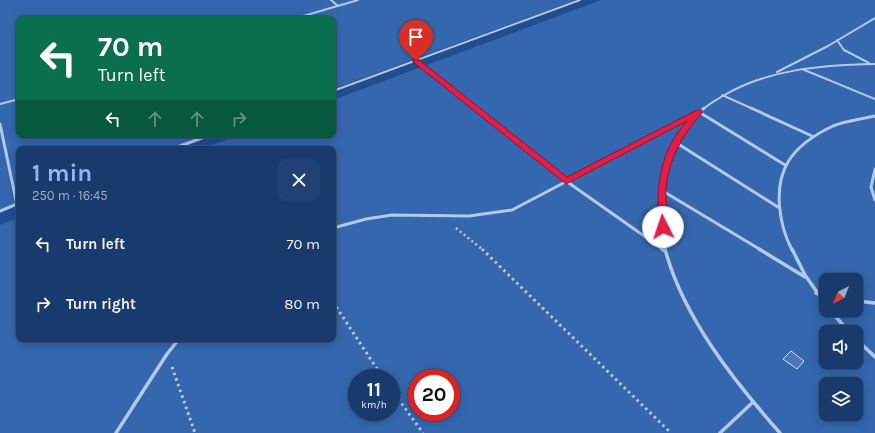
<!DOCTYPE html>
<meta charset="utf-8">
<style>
:root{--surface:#183a6c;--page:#214172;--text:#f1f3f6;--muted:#9fadc2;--line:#36547f;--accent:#95b2f1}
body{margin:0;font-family:Karla,sans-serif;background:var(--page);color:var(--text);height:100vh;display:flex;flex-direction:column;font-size:15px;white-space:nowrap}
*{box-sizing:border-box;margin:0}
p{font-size:13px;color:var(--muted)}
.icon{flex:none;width:22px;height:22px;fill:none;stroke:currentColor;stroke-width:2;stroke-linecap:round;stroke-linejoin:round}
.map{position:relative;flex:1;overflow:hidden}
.side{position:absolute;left:16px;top:146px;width:320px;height:196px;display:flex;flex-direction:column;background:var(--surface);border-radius:8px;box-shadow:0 2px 10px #0003,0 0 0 1px var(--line)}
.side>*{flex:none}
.top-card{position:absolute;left:16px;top:16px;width:320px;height:122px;border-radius:8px;box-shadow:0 2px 10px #0003,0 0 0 1px var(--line);background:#0b6e4f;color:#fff;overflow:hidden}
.needle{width:26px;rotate:222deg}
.buttons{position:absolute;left:819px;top:273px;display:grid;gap:8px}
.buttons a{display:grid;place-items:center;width:44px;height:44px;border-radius:8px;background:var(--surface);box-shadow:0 2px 10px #0003,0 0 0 1px var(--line);font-size:20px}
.speed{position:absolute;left:348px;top:369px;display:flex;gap:8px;font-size:20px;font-weight:700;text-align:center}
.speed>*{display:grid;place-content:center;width:52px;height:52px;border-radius:50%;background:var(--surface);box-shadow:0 2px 10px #0003,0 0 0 1px var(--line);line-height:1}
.speed small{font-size:10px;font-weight:400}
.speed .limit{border:6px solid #d22;background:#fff;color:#111}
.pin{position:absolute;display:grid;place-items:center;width:34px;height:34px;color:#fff;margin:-41px -17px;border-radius:50% 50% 50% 0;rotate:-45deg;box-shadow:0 0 4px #0007}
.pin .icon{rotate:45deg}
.me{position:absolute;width:44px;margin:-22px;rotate:356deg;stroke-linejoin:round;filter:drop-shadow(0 0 3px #0008)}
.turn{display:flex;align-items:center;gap:14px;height:84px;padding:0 16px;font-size:18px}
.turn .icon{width:52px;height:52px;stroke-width:2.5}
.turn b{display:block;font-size:28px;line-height:34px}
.lanes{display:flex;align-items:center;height:38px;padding:0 16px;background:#0003;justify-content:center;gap:20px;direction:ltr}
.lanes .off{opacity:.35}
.round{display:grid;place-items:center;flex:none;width:42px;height:42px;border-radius:8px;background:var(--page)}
.head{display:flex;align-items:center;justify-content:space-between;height:68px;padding:0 16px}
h1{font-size:24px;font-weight:700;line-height:30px;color:var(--accent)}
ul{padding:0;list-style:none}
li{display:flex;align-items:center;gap:12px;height:60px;padding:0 16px}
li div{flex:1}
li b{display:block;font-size:15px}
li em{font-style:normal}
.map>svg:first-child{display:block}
.green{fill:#3467ad;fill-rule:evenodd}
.building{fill:#4977b7;stroke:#d6e5f9}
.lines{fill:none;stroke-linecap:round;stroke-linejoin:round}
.path-far1{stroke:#b0caed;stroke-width:2.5;stroke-dasharray:2 3;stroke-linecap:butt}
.path{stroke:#b0caed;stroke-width:3;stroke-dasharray:2.5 3.5;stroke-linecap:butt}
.lane-far2{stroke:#b0caed;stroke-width:2}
.lane-far1{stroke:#b0caed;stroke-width:3}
.lane{stroke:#b0caed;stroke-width:3.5}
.route{fill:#e11d48;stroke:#92132f}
</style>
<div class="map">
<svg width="875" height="433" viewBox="0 0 875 433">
<rect width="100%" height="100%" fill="#204e90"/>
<path class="green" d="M0,0h576l-243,89v-70h-314v116h188l-38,14h-150v55l-19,7z
M601,0h274v433h-875v-208l19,-7v121h314v-190h-131l37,-14h94v-35zM826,280h30v30h-30zM826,332h30v30h-30zM357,378h34v34h-34zM417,378h34v34h-34zM826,384h30v30h-30z"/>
<path class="building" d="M791,351l13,10 -7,8 -14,-10z"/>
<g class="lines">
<path class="path-far1" d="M456,228l27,22"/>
<path class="path" d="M482,249l189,184
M333,302l50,76
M172,367l23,66
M391,389l32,44"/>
<path class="lane-far2" d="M331,0l7,6
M293,19l65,-19
M837,40l7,10 25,13
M416,61l60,48
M802,69l73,30
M777,72l51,-26 47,-28
M333,91l247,-91
M722,95l31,14
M0,104l19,-5
M704,109c4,-5 11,-8 17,-12 46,-28 101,-32 154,-33"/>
<path class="lane-far1" d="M475,108l91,73 98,69
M751,108l61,28
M0,124l17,81
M675,142l103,65
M172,149l38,-14
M875,169l-4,18 4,13
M661,190l100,60
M0,211l17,-7
M333,228l33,-9 26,-4 77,1 43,-6 187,-98 86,53
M665,250c-10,-37 -5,-88 18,-120 6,-8 14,-15 21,-22
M792,250c-13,-25 -19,-63 -4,-88 10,-17 28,-28 45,-36 13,-5 29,-7 42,-10"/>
<path class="lane" d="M662,249l3,2
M665,249c18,68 69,132 115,184
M759,249l46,28
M792,249l13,26 21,30
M816,293l10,3
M856,301l19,2
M830,310l19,22
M856,339l19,18
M116,433l51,-79 12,-15
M720,433l32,-30"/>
</g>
<path class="route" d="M413,59h5l149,118 130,-67h5v3c-20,23 -33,45 -36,76 -1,12 5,29 0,40h-7l-1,-2c-1,-41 0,-74 29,-106l-121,63 -153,-122z"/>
</svg>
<div class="buttons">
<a><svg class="needle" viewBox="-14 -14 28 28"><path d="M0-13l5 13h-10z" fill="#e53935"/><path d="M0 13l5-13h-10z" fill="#9fadc2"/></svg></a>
<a><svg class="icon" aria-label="sound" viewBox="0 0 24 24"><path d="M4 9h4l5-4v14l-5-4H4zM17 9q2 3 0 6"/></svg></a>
<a><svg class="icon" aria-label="layers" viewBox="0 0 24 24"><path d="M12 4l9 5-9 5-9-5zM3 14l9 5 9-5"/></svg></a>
</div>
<div class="speed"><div>11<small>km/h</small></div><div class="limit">20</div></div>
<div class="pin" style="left:416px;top:61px;background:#d93025"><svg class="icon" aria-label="arrive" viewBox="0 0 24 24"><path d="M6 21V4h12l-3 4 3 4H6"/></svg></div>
<svg class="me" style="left:663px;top:227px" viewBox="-20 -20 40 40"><circle r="19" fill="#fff"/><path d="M0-13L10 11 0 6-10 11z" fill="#e11d48"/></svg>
<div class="top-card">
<div class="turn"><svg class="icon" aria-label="left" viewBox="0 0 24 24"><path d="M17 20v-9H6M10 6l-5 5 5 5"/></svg><div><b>70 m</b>Turn left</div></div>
<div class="lanes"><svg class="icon" aria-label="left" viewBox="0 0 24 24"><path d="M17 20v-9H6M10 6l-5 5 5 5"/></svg><svg class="icon off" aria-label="ahead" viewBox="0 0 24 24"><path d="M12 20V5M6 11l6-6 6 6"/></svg><svg class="icon off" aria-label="ahead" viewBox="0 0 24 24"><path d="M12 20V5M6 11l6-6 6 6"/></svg><svg class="icon off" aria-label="right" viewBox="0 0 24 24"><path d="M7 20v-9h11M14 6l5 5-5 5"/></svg></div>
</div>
<section class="side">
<div class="head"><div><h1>1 min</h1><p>250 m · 16:45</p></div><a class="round"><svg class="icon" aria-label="close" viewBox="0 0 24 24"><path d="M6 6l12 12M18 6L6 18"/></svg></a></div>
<ul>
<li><svg class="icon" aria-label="left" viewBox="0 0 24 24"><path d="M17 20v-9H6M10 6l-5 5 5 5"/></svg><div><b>Turn left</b></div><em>70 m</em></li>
<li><svg class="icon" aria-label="right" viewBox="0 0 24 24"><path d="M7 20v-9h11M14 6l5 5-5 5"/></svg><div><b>Turn right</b></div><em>80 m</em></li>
</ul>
</section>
</div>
